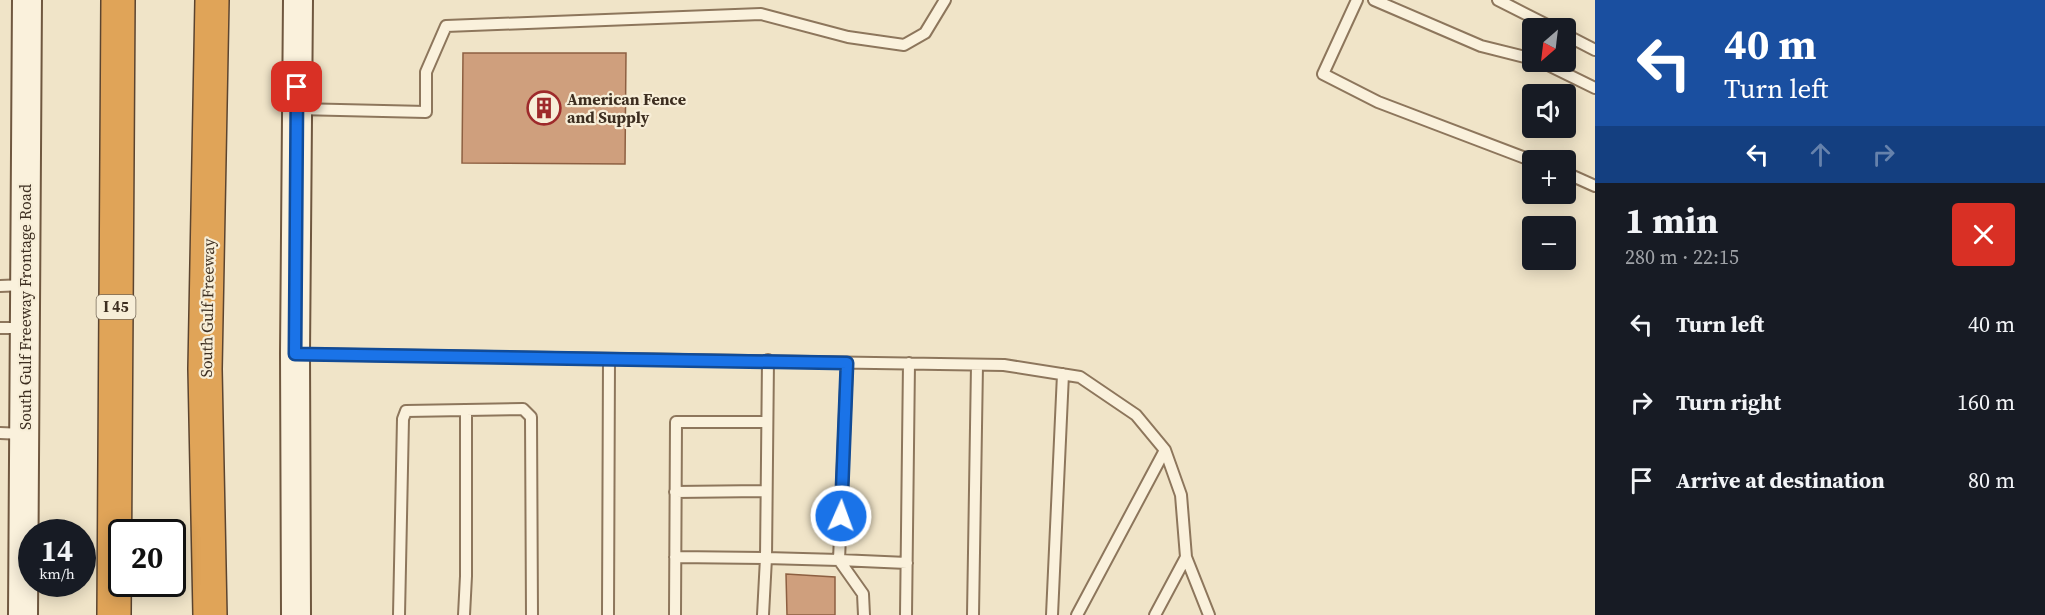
<!DOCTYPE html>
<meta charset="utf-8">
<style>
:root{--surface:#171b24;--page:#20242c;--text:#f1f3f6;--muted:#9ea1a6}
body{margin:0;font-family:"Source Serif 4",serif;background:var(--page);color:var(--text);height:100vh;display:flex;flex-direction:column;font-size:22px;white-space:nowrap}
*{box-sizing:border-box;margin:0}
p{font-size:20px;color:var(--muted)}
.icon{flex:none;width:33px;height:33px;fill:none;stroke:currentColor;stroke-width:2;stroke-linecap:round;stroke-linejoin:round}
.map{position:relative;flex:1;overflow:hidden}
.details{display:flex;flex-direction:column;background:var(--surface);width:450px}
.details>*{flex:none}
.top-card{background:#1a4fa0;color:#fff;overflow:hidden}
.needle{width:39px;rotate:208deg}
.fabs{position:absolute;left:1522px;top:18px;display:grid;gap:12px}
.fabs a{display:grid;place-items:center;width:54px;height:54px;border-radius:6px;background:var(--surface);box-shadow:0 3px 15px #0003;font-size:30px}
.speed{position:absolute;left:18px;top:519px;display:flex;gap:12px;font-size:30px;font-weight:700;text-align:center}
.speed>*{display:grid;place-content:center;width:78px;height:78px;border-radius:50%;background:var(--surface);box-shadow:0 3px 15px #0003;line-height:1}
.speed small{font-size:15px;font-weight:400}
.speed .limit{border:3px solid #111;border-radius:9px;background:#fff;color:#111}
.pin{position:absolute;display:grid;place-items:center;width:51px;height:51px;color:#fff;margin:-26px;border-radius:12px;box-shadow:0 3px 9px #0006}
.me{position:absolute;width:66px;margin:-33px;rotate:2deg;stroke-linejoin:round;filter:drop-shadow(0 0 4px #0008)}
.turn{display:flex;align-items:center;gap:21px;height:126px;padding:0 30px;font-size:27px}
.turn .icon{width:78px;height:78px;stroke-width:2.5}
.turn b{display:block;font-size:42px;line-height:51px}
.lanes{display:flex;align-items:center;height:57px;padding:0 30px;background:#0003;justify-content:center;gap:30px;direction:ltr}
.lanes .off{opacity:.35}
.round{display:grid;place-items:center;flex:none;width:63px;height:63px;border-radius:6px;background:var(--page)}
.summary{display:flex;align-items:center;justify-content:space-between;height:102px;padding:0 30px}
h1{font-size:36px;font-weight:700;line-height:45px}
ul{padding:0;list-style:none}
li{display:flex;align-items:center;gap:18px;height:78px;padding:0 30px}
li div{flex:1}
li b{display:block;font-size:22px}
li em{font-style:normal}
main{display:flex;flex:1;min-height:0}
.map>svg:first-child{display:block}
.building{fill:#cf9f7d;stroke:#8d5f41;stroke-width:1.5}
.lines{fill:none;stroke-linecap:round;stroke-linejoin:round}
.service-casing{stroke:#8d765c;stroke-width:14}
.secondary-casing{stroke:#6f573f;stroke-width:32}
.motorway-casing{stroke:#5b4430;stroke-width:36}
.service{stroke:#faf1dc;stroke-width:10}
.secondary{stroke:#faf1dc;stroke-width:28}
.motorway{stroke:#e0a458;stroke-width:33}
.route-casing{stroke:#114b97;stroke-width:15}
.route{stroke:#1a73e8;stroke-width:10}
.labels{text-anchor:middle;stroke-width:4.5;stroke-linejoin:round;paint-order:stroke}
.shield{fill:#f7eed8;stroke:#756857;stroke-width:1.5}
.shield-label{font-size:15px;font-weight:bold;fill:#3d2e20}
.poi-label{font-size:16px;font-weight:bold;fill:#3d2e20;stroke:#f7eed8;text-anchor:start}
.street-label{font-size:16px;fill:#3d2e20;stroke:#f7eed8}
</style>
<main>
<div class="map">
<svg width="1595" height="615" viewBox="0 0 1595 615">
<rect width="100%" height="100%" fill="#f0e4c8"/>
<path class="building" d="M463,53h163l-1,111 -163,-1z
M786,574l49,3v38h-48z"/>
<g class="lines">
<defs>
<path id="service" d="M1357,0l-34,74 55,28 155,59
M1374,0l107,46 52,13
M1498,0l55,28
M1566,35l29,15
M1542,62l53,26
M297,109l129,3v-40l20,-46 315,-12 87,23 56,8 21,-12 20,-33
M1566,173l29,13
M0,286l25,-1
M0,328h24
M296,354l708,11 76,12 56,38 29,35 16,45 5,62 23,58
M847,363l-8,197 68,3
M0,433l24,1
M675,492l91,-1
M675,557l91,1 2,-198
M399,615l4,-196 3,-8 117,-2 8,8 1,198
M464,615l2,-39v-166
M608,615l1,-256
M675,615l1,-193h91
M763,615l3,-57 73,2 24,34 1,21
M906,615l3,-252
M973,615l4,-250
M1052,615l11,-241
M1077,615l88,-165
M1155,615l31,-58"/>
<path id="secondary" d="M23,615l4,-615
M296,615l-1,-261 3,-354"/>
<path id="motorway" d="M114,615l4,-615
M210,615l-5,-246 7,-369"/>
</defs>
<use href="#service" class="service-casing"/>
<use href="#secondary" class="secondary-casing"/>
<use href="#motorway" class="motorway-casing"/>
<use href="#service" class="service"/>
<use href="#secondary" class="secondary"/>
<use href="#motorway" class="motorway"/>
</g>
<g class="lines">
<defs>
<path id="route" d="M297,87l-2,267 552,9 -6,153"/>
</defs>
<use href="#route" class="route-casing"/>
<use href="#route" class="route"/>
</g>
<defs>
<symbol id="building-ring" viewBox="-11 -11 22 22"><circle r="9.5" fill="#f7eed8" stroke="#9e2a2b" stroke-width="1.5"/><path d="M-4-6H4V6H1V3H-1V6H-4ZM-2.5-4.3h1.7v1.8h-1.7ZM.8-4.3h1.7v1.8H.8ZM-2.5-1h1.7V.8h-1.7ZM.8-1h1.7V.8H.8Z" fill="#9e2a2b"/></symbol>
</defs>
<g fill-rule="evenodd">
<use href="#building-ring" x="525" y="89" width="38" height="38"/>
</g>
<g class="labels">
<rect class="shield" x="96.5" y="295" width="39" height="24" rx="4.5"/>
<g class="shield-label">
<text x="116" y="312">I 45</text>
</g>
<g class="poi-label">
<text x="567" y="105">American Fence<tspan x="567" dy="18">and Supply</tspan></text>
</g>
<g class="street-label">
<text transform="translate(25 307) rotate(-90)" y="6">South Gulf Freeway Frontage Road</text>
<text transform="translate(207 308) rotate(-89)" y="6">South Gulf Freeway</text>
</g>
</g>
</svg>
<div class="fabs">
<a><svg class="needle" viewBox="-14 -14 28 28"><path d="M0-13l5 13h-10z" fill="#e53935"/><path d="M0 13l5-13h-10z" fill="#9ea1a6"/></svg></a>
<a><svg class="icon" aria-label="sound" viewBox="0 0 24 24"><path d="M4 9h4l5-4v14l-5-4H4zM17 9q2 3 0 6"/></svg></a>
<a>+</a>
<a>−</a>
</div>
<div class="speed"><div>14<small>km/h</small></div><div class="limit">20</div></div>
<div class="pin" style="left:297px;top:87px;background:#d93025"><svg class="icon" aria-label="arrive" viewBox="0 0 24 24"><path d="M6 21V4h12l-3 4 3 4H6"/></svg></div>
<svg class="me" style="left:841px;top:516px" viewBox="-20 -20 40 40"><circle r="17" fill="#1a73e8" stroke="#fff" stroke-width="3"/><path d="M0-11L8 9 0 5-8 9z" fill="#fff"/></svg>
</div>
<section class="details">
<div class="top-card">
<div class="turn"><svg class="icon" aria-label="left" viewBox="0 0 24 24"><path d="M17 20v-9H6M10 6l-5 5 5 5"/></svg><div><b>40 m</b>Turn left</div></div>
<div class="lanes"><svg class="icon" aria-label="left" viewBox="0 0 24 24"><path d="M17 20v-9H6M10 6l-5 5 5 5"/></svg><svg class="icon off" aria-label="ahead" viewBox="0 0 24 24"><path d="M12 20V5M6 11l6-6 6 6"/></svg><svg class="icon off" aria-label="right" viewBox="0 0 24 24"><path d="M7 20v-9h11M14 6l5 5-5 5"/></svg></div>
</div>
<div class="summary"><div><h1>1 min</h1><p>280 m · 22:15</p></div><a class="round" style="background:#d93025;color:#fff"><svg class="icon" aria-label="close" viewBox="0 0 24 24"><path d="M6 6l12 12M18 6L6 18"/></svg></a></div>
<ul>
<li><svg class="icon" aria-label="left" viewBox="0 0 24 24"><path d="M17 20v-9H6M10 6l-5 5 5 5"/></svg><div><b>Turn left</b></div><em>40 m</em></li>
<li><svg class="icon" aria-label="right" viewBox="0 0 24 24"><path d="M7 20v-9h11M14 6l5 5-5 5"/></svg><div><b>Turn right</b></div><em>160 m</em></li>
<li><svg class="icon" aria-label="arrive" viewBox="0 0 24 24"><path d="M6 21V4h12l-3 4 3 4H6"/></svg><div><b>Arrive at destination</b></div><em>80 m</em></li>
</ul>
</section>
</main>
